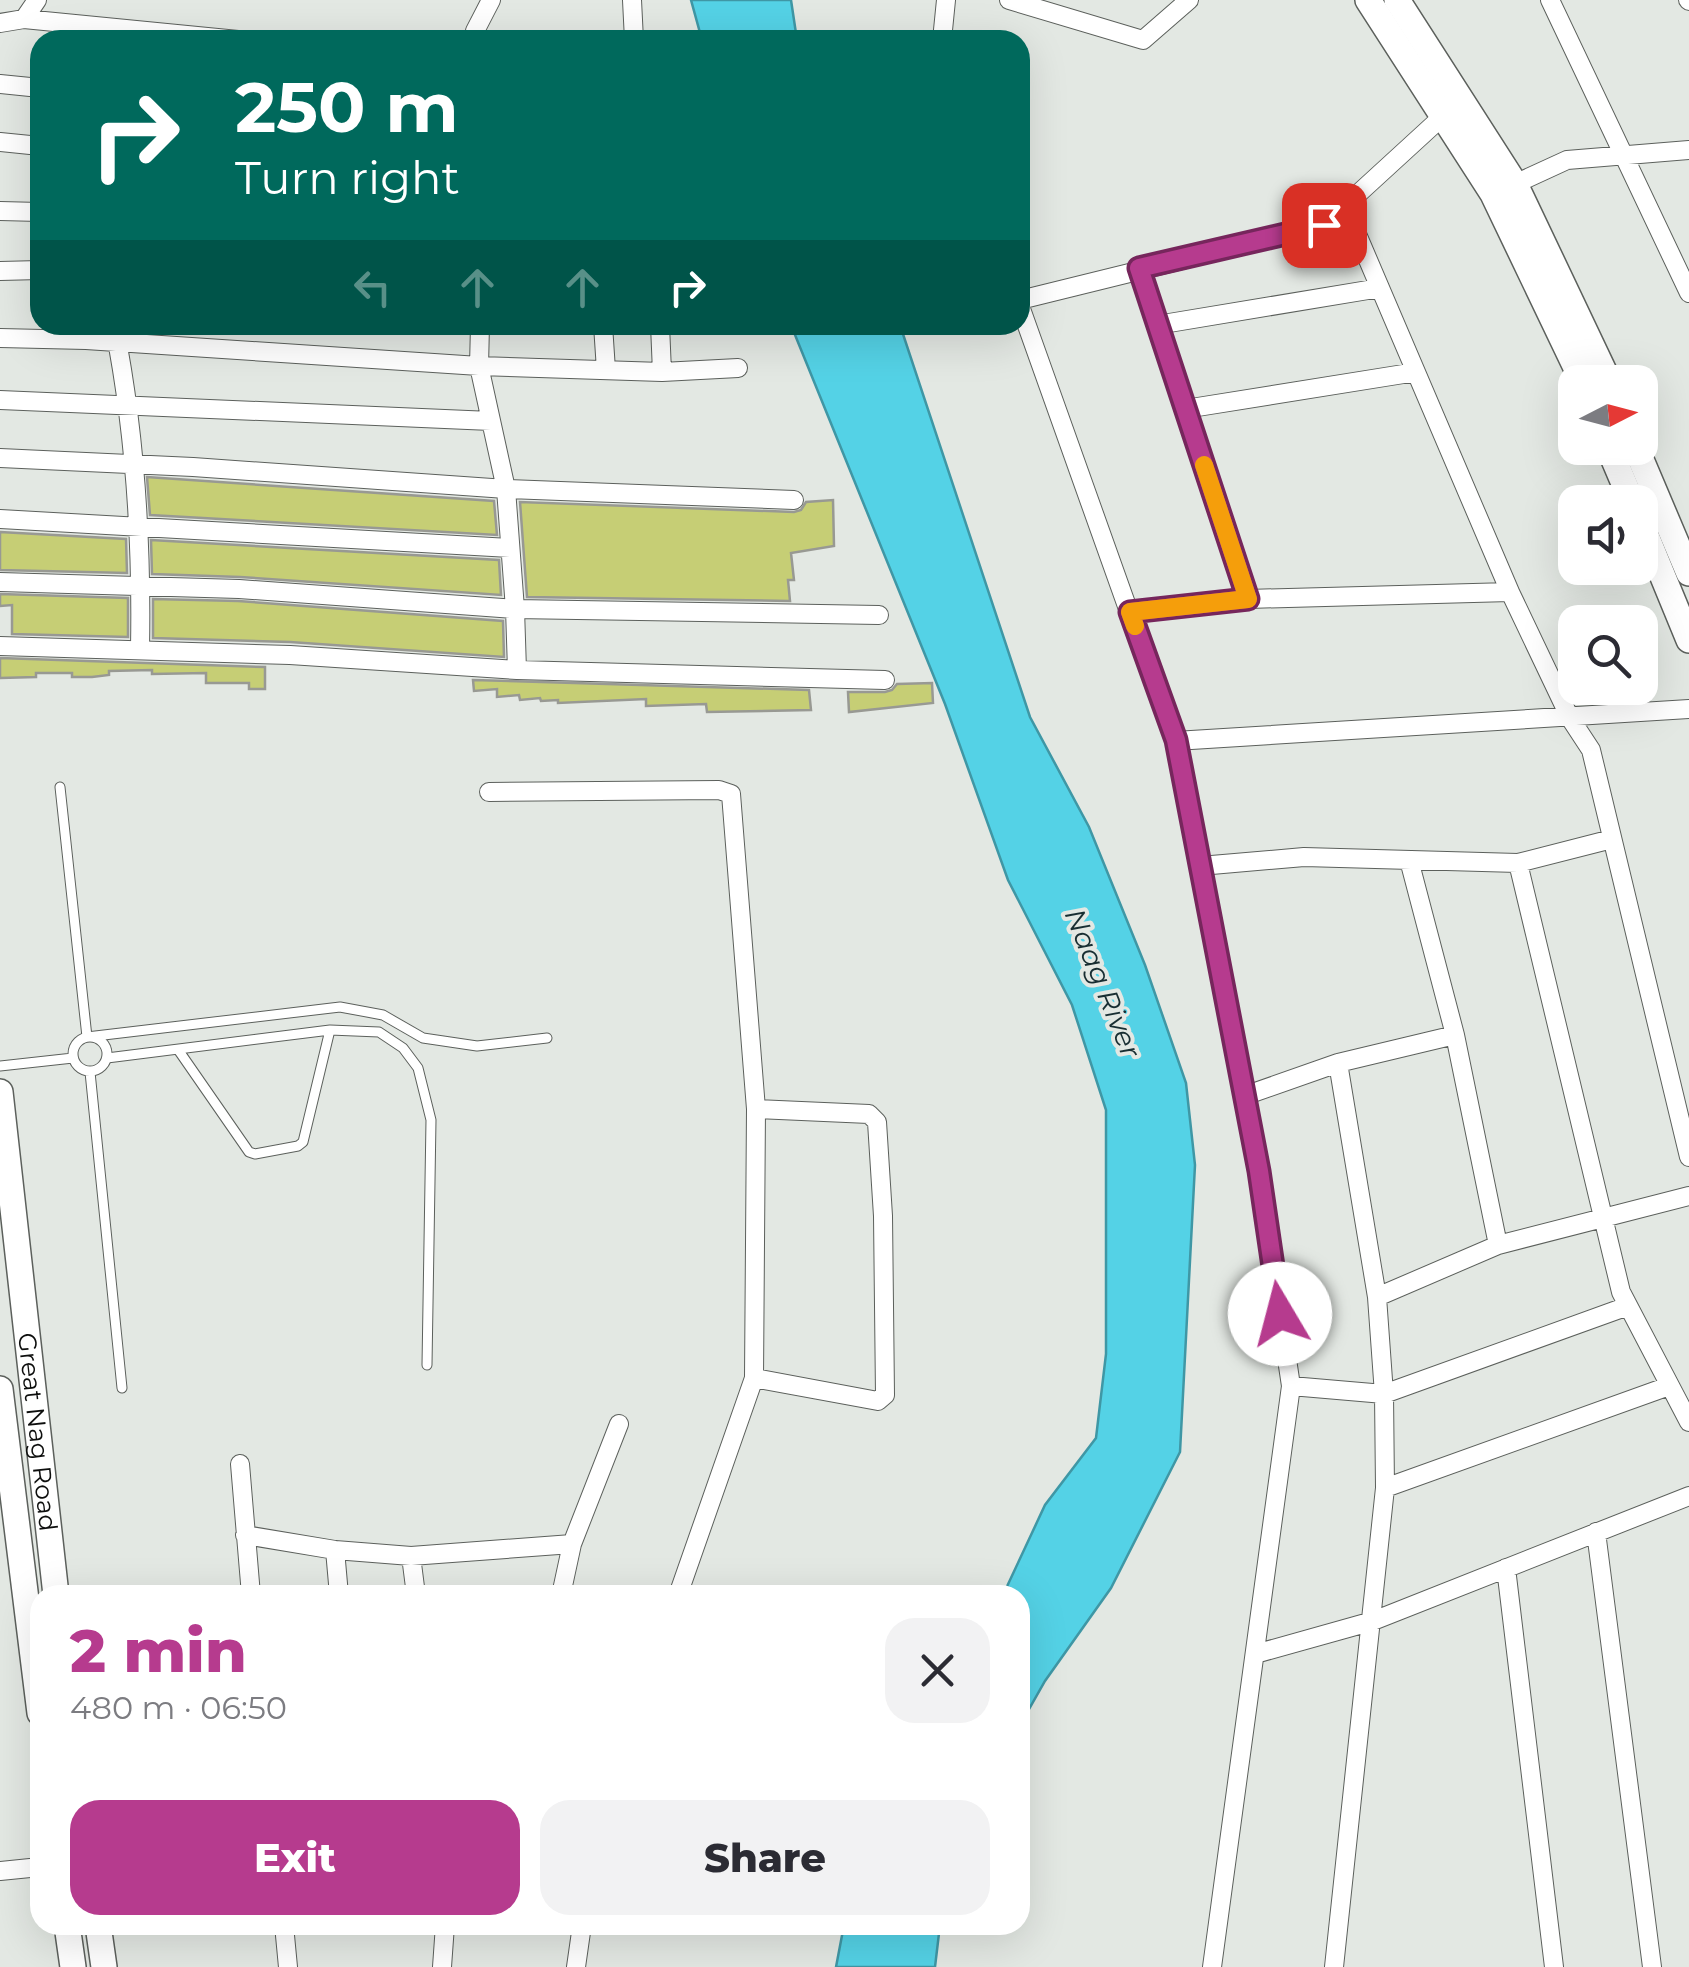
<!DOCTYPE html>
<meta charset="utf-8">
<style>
:root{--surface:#fff;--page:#f2f2f3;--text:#2b2b33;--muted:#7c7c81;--accent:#b63b8e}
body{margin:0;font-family:Montserrat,sans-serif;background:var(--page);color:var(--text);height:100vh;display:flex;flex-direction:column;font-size:38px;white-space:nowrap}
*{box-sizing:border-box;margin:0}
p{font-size:32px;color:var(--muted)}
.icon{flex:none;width:55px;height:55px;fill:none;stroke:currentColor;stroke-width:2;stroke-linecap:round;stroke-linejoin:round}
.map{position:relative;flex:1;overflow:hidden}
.details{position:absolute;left:30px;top:1585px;width:1000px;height:350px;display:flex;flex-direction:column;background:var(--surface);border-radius:30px;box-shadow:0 10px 40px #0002}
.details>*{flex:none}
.top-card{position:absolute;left:30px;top:30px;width:1000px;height:305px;border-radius:30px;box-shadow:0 10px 40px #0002;background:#00695c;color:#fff;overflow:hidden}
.needle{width:65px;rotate:84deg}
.fabs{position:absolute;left:1558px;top:365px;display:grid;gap:20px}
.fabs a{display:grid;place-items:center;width:100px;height:100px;border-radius:20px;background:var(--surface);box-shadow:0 10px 40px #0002;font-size:50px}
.pin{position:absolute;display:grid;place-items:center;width:85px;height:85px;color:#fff;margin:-42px;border-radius:20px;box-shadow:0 5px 15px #0006}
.me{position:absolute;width:110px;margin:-55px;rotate:352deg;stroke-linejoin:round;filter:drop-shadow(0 0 8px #0008)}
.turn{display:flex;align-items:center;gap:35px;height:210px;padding:0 40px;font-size:45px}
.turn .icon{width:130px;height:130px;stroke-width:2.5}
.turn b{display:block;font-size:70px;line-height:85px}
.lanes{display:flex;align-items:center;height:95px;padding:0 40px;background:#0003;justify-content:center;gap:50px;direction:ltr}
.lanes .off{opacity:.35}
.round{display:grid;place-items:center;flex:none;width:105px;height:105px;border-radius:30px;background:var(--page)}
.headline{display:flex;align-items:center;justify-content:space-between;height:170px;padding:0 40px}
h1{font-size:60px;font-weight:800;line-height:75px;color:var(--accent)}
.action{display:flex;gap:20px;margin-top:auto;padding:20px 40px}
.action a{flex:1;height:115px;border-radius:30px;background:var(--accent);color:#fff;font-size:40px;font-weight:800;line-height:115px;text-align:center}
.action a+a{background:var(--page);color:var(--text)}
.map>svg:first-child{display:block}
.water{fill:#54d2e6;stroke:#3f97a5;stroke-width:2.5}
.building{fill:#c6ce75;stroke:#989993;stroke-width:2.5}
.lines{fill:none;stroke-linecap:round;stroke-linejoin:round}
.service-casing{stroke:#5c605c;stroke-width:11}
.minor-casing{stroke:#5c605c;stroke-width:20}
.secondary-casing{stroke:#5c605c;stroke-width:28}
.service{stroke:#fff;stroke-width:9}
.minor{stroke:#fff;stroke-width:18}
.secondary{stroke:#fff;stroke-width:25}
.route-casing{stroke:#76265c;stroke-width:25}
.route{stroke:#b63b8e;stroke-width:18}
.slow{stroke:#f59e0b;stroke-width:18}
.labels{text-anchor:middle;stroke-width:8;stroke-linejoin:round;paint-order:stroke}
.street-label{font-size:25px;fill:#0d0e0d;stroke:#e3e8e3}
.water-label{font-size:28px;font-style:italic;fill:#182e32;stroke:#e3e8e3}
</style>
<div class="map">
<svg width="1689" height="1967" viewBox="0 0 1689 1967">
<rect width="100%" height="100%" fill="#e3e8e3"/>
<path class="water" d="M691,0h100l6,40h-95z
M791,325h109l130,392 59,110 56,138 41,118 9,82 -15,287 -69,136 -66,93 -25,44v-130h-17l42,-90 51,-67 10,-84v-244l-34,-105 -64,-125 -63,-176z
M844,1925h96l-5,42h-99z"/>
<path class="building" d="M147,477l347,24 3,34 -347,-20z
M833,500l1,46 -43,7 3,27h-6l2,21 -263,-4 -7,-95 274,10 7,-2 5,-8z
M0,532l126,7 1,34 -127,-3z
M151,540l348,20 2,35 -261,-18 -88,-3z
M0,594l128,4v39l-116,-3v-29l-12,1z
M153,599l85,2 265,20 1,36 -214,-15 -137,-4z
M0,658l265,9v22h-16v-6h-43v-10l-54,1v-4l-43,1v4l-17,2h-20v-4h-36v4l-36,1z
M473,680l336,10 2,20 -104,2 -1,-8 -60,2v-7l-88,4v-3l-17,1 -1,-3 -20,2 -1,-5 -22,2v-8l-23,2z
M932,683l1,20 -84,9 -1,-20h37l7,-2 5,-6z"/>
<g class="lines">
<defs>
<path id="service" d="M60,787l27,250 253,-30 43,8 40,23 54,8 70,-8
M73 1054a17 17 0 1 1 34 0a17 17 0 1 1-34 0Z
M179,1051l70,101 6,2 43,-8 5,-4 27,-112
M107,1058l223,-28 49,2 24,16 15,20 13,52 -4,245
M0,1066l73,-8
M90,1072l32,316"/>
<path id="minor" d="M632,0l2,40
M1009,0l134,40 46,-40
M1550,0l139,293
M1688,0l1,1
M24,19l214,21
M0,23l24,-4 13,-19
M475,40v-9l16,-31
M942,40l4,-40
M0,84l40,4
M0,142l40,4
M1506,188l61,-28 122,-10
M1345,206l165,386
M0,211l40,1
M1139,268l109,331 262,-7 60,126 21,32 98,407
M0,271l40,-1
M1020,300l304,-75 119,-109
M1020,306l155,435
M114,325c21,106 28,216 26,324
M480,325l-1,41 27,123 288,11
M603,325l3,45
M1157,325l223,-37
M0,338l86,2 393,26 183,6 -2,-47
M662,372l76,-4
M0,400l491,21
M1185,409l231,-37
M0,458l193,9 313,22 9,120 -276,-20 -239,-7
M0,519l510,29
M1130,612l118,-13
M0,646l290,9 227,15 -2,-61 364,6
M517,670l368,10
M489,792l230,-2 12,4 25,315 -2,269 -76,217
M1409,860l46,175 43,210 191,-49
M1518,863l103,429 68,130
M1200,866l104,-9 214,6 94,-24
M1244,1096l94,-33 117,-28
M1377,1297l121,-52
M754,1378l124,23 7,-6 -2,-179 -6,-94 -8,-8 -113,-5
M1291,1386l93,8 244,-88
M240,1464l11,131
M1385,1488l284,-102
M1596,1532l56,435
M245,1535l90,15 76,6 161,-12
M335,1550l4,45
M411,1556l5,39
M1506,1568l48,399
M561,1595l11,-51 47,-120
M1255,1654l118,-33 316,-125
M0,1871l40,-4
M284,1925l4,42
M442,1967l3,-42
M576,1967l6,-42
M1212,1967l79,-581 -32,-215 -84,-430 514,-32
M1334,1967l51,-479 -1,-94 -7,-97 -39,-234"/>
<g id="secondary">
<path d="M1368,0l125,194 90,188"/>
<path d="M1397,0l118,184 94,198"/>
<path d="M1609,448l23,54"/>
<path d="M1636,448l53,125"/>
<path d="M1640,521l49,119"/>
<path id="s1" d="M0,1092l56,503"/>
<path d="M0,1389l40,324"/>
<path d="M67,1925l6,42"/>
<path d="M98,1925l6,42"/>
</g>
</defs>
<use href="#service" class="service-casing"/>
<use href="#minor" class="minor-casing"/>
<use href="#secondary" class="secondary-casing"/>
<use href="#service" class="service"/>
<use href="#minor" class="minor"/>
<use href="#secondary" class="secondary"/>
</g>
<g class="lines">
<defs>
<path id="route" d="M1280,1314l-21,-143 -83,-431 -46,-128 118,-13 -109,-331 185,-43"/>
</defs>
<use href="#route" class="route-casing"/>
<use href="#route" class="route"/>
<path class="slow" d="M1135,626l-5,-14 118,-13 -44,-134"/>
</g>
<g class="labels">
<g class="street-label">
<text dy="9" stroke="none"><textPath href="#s1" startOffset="342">Great Nag Road</textPath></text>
</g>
<g class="water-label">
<text transform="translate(1103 983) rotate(68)" y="10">Naag River</text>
</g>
</g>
</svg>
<div class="fabs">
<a><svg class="needle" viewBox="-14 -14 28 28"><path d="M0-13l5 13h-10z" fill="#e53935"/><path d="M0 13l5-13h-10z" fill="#7c7c81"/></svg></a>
<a><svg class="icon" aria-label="sound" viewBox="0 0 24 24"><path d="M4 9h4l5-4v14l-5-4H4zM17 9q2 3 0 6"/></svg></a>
<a><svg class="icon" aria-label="search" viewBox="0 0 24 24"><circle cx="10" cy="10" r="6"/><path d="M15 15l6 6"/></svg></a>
</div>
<div class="pin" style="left:1324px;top:225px;background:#d93025"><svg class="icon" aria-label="arrive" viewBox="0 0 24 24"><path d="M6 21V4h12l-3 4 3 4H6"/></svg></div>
<svg class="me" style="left:1280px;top:1314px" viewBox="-20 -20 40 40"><circle r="19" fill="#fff"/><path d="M0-13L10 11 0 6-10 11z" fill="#b63b8e"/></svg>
<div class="top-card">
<div class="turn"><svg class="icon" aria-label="right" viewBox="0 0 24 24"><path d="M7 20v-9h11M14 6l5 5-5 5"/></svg><div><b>250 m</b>Turn right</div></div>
<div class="lanes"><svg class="icon off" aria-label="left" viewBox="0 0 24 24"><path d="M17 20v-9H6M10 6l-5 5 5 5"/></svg><svg class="icon off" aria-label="ahead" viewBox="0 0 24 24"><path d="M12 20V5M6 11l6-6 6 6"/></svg><svg class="icon off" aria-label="ahead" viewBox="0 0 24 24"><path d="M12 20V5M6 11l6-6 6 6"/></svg><svg class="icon" aria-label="right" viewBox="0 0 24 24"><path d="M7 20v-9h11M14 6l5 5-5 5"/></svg></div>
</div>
<section class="details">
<div class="headline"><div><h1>2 min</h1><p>480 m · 06:50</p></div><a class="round"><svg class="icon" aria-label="close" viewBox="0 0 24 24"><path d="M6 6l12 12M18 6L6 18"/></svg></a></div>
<div class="action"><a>Exit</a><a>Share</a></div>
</section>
</div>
